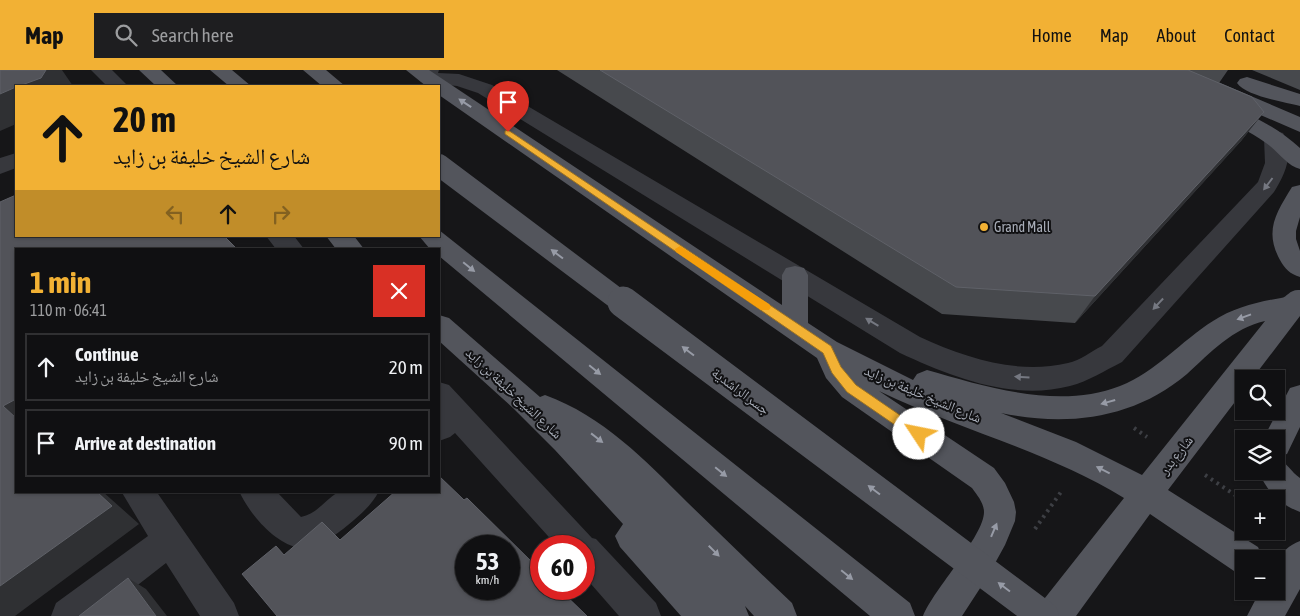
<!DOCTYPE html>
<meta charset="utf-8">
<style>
:root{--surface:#101012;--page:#1e1e20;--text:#f1f3f6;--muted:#9c9d9f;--line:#303032;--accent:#f2b134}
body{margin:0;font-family:"Asap Condensed","Noto Naskh Arabic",sans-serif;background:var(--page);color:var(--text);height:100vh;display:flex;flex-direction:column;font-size:19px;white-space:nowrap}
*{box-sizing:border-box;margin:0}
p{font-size:16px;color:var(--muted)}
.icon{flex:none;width:28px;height:28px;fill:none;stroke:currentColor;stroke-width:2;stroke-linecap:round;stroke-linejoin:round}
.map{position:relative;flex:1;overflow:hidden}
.panel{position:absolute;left:15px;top:178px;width:425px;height:245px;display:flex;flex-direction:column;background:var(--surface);border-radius:0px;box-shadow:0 1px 4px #0004,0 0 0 1px var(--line)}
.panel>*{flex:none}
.hud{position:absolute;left:15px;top:15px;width:425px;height:152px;border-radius:0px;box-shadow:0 1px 4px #0004,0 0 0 1px var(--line);background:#f2b134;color:#111;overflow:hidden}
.buttons{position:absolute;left:1235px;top:300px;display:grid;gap:10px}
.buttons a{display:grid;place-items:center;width:50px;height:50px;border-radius:0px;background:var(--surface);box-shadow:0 1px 4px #0004,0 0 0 1px var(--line);font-size:25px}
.speed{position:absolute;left:455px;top:465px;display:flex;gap:10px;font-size:25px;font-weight:700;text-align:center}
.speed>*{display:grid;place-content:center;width:65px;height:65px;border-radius:50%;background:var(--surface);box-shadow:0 1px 4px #0004,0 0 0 1px var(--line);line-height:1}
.speed small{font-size:12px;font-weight:400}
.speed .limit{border:8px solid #d22;background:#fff;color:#111}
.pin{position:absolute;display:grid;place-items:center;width:42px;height:42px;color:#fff;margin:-51px -21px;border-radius:50% 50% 50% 0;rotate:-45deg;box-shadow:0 0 5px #0007}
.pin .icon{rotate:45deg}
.me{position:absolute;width:55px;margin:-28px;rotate:304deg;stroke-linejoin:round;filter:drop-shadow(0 0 4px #0008)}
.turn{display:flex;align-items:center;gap:18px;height:105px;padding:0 15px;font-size:22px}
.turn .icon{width:65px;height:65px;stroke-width:2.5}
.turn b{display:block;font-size:35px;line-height:42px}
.lanes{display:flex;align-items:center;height:48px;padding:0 15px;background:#0003;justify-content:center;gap:25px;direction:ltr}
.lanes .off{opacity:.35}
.round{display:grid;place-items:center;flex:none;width:52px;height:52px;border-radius:0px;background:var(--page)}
.head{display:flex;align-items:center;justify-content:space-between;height:85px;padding:0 15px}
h1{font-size:30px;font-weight:700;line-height:38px;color:var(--accent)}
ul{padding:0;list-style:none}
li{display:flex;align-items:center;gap:15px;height:68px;margin:0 10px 8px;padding:0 5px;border:2px solid var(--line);border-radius:0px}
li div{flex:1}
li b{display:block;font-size:19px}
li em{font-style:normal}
header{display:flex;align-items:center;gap:30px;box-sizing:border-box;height:70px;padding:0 25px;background:var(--accent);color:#111}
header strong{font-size:24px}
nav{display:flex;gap:28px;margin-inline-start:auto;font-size:18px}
.search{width:350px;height:45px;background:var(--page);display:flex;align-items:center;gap:12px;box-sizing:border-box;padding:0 18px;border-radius:0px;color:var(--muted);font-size:19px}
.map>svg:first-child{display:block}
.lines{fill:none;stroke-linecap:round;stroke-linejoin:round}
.path{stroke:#3d3f44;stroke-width:4;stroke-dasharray:2.5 4.5;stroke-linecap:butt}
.minor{fill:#37383d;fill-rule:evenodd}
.major{fill:#53555c;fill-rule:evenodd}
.major-bridge-far1{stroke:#53555c;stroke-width:22}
.major-bridge{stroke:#53555c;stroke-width:31}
.wall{fill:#47494d}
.shaded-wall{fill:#2f3033}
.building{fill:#525359;stroke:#5f6168;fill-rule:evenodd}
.oneway{fill:#979ba6}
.oneway2{fill:#757881}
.route{fill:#f2b134;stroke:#9d7322}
.slow{fill:#f59e0b}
.poi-dot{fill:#f2b134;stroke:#111113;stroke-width:2}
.labels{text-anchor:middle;stroke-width:4;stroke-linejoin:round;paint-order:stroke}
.poi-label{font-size:14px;fill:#a8adb8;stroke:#111113;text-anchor:start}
.street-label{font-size:14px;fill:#a8adb8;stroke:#111113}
</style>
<header>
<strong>Map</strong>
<div class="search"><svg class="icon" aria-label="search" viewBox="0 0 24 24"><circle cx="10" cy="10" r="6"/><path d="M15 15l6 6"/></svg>Search here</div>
<nav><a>Home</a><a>Map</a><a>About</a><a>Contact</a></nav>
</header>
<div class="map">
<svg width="1300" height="546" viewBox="0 0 1300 546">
<rect width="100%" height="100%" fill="#161618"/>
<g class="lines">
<path class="path" d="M1134,358l13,9
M1205,405l39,26
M1035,459l28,-40"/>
<path class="minor" d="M91,0h21l16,16h-21z
M419,0h20l-1,3 21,1 33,11 428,252c46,21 97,38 148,26 13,-3 22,-11 34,-17l156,-164 7,-19 -1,-25 3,-5 8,-2 8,2c12,19 2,42 -9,59l-152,170c-18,9 -33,19 -52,24 -58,15 -118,-9 -170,-33l-422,-260 -21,-7 -36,-4 -3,-4z
M16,83v15l-16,6v-16z
M266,166h28l10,13h-28z
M439,312l10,3 143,153 4,1 60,64 5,13h-42l-35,-40v-30h-27l-102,-113 -5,4 -11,4z
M121,421h35l78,112 5,13h-39l-34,-53 -68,53h-47l5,-13 92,-67z
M239,421h37l25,26c16,-3 24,-17 37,-25 7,-3 32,-1 41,-1 -7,14 -19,24 -31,34 -12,10 -32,25 -48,23 -26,-4 -51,-35 -61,-57z"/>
<path class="major" d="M139,0h22l17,16h-22z
M210,0h22l19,16h-22z
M303,0h23l19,16h-23z
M406,0h23l353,235v-30l4,-7 9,-2 9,2 4,7v48l29,19 76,38 4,-6 10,-4c60,17 132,40 193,16 36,-14 61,-45 93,-65 20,-13 44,-19 68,-23 7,-1 8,-9 19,-8v26l-48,63h-8v11l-76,100 90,57 5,12h-19v16l-10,-4 -84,-57 -74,102h-40l5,-13 83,-105c-77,-47 -164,-68 -245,-107l115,77 11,15 9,19 2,10 -1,9 -10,24 -17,31 -26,40h-39c11,-27 61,-80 61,-104 0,-9 -7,-17 -12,-24l-130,-91 -16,-19 -9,-20 -378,-263v-9h-13zM1265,251l-123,154 -66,-33 -75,-29c66,14 133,6 186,-39 23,-21 46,-46 78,-53z
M1163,0h27l110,47v15l-134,-58z
M1247,7l53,17v12c-16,-4 -54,-10 -63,-23l3,-4z
M1220,35c29,7 58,23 80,43v21c-13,-3 -22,-18 -34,-26 -16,-12 -35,-20 -53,-28l-3,-4 3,-4z
M1300,115v32l-4,14v8l4,12v26c-10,-3 -15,-8 -20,-17 -16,-29 -4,-47 12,-73z
M439,160l471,373 5,13h-45l-431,-360v-7h-9l-11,-13h20z
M326,166h28l10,13h-28z
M439,245l10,3 91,79 5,-2c58,21 100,65 142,107 35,34 70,68 105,101l5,13h-43l-9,-10 4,10h-68l-61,-69 -5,-11 8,-12 -68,-74 -42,-42 -74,-67z
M1300,315v42l-13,27 -11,3v-18h-13l27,-51z
M1276,388c11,4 15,14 24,20v34c-21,-8 -33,-21 -42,-41h18z
M1300,471v48l-15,27h-38l13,-25h16c0,-24 -1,-40 24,-50z"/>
<path class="major-bridge-far1" d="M439,95l185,139"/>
<path class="major-bridge" d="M623,232l420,314"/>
</g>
<path class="wall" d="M557,0h671l-9,13 45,29 -23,29 -166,182 -133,-9z
M1252,0h48v20z"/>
<path class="shaded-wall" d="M46,0h16l11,16h-54z
M16,17v37l-16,7v-37z
M1264,42l-23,29 -166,182 20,-27z
M16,329v19l-13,-12z
M96,421h6l37,33 -124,92h-15v-30z
M128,508l18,11 21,27h-11z"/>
<path class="building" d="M0,0h46l-5,8 -22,8h-3v1l-16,7z
M600,0h588l64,27 12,15 -169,184 -139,-9z
M16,125v41h208l13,13h-221v150l-13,7 13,12v73h80l16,15 -112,80v-384z
M439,406l25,24 3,-2 74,73v18h18l28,27h-310l-35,-42 34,-28 8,9 38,-33 18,18 56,-49h43zM466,476h43v43h-43z
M128,508l28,38h-77z"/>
<defs><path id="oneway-solid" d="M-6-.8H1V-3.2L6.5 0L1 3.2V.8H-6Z" transform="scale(1.25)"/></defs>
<g class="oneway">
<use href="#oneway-solid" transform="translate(465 33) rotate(-146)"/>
<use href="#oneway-solid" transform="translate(557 184) rotate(-143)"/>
<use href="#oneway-solid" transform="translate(469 197) rotate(39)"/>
<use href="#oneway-solid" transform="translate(1244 247) rotate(160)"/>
<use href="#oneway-solid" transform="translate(688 281) rotate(-143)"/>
<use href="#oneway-solid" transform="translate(595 300) rotate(39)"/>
<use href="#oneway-solid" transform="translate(1108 332) rotate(164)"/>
<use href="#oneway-solid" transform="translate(597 368) rotate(38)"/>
<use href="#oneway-solid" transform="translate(1103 400) rotate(-153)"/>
<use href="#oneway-solid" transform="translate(721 402) rotate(39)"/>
<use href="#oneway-solid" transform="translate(874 420) rotate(-143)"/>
<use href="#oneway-solid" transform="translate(994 460) rotate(-67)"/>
<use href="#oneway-solid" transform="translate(714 481) rotate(45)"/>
<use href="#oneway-solid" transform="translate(847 505) rotate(39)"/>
<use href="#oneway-solid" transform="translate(1004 517) rotate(-143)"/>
</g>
<g class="oneway2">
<use href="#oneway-solid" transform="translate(1268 114) rotate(127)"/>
<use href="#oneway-solid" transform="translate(1158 234) rotate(133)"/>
<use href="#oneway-solid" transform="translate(872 252) rotate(-149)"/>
<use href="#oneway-solid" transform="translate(1022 307) rotate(-177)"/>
</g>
<path class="route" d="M508,60l323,216 10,21 15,18 67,46 2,3 -2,4 -4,2 -5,-2 -67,-46 -15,-19 -9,-20 -318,-219v-3z"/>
<path class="slow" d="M680,176l89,58 2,3 -2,3h-8l-85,-58 -1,-3z"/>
<circle class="poi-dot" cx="984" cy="157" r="5"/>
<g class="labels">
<g class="poi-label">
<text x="994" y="162">Grand Mall</text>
</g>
<g class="street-label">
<text transform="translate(741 321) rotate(37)" y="5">جسر الراشدية</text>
<text transform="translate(514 323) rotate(43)" y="5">شارع الشيخ خليفة بن زايد</text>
<text transform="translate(923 324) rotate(23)" y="5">شارع الشيخ خليفة بن زايد</text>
<text transform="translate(1176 385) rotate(-52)" y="5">شارع بدر</text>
</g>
</g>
</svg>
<div class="buttons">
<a><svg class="icon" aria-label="search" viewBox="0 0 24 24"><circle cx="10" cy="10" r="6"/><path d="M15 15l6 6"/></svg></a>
<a><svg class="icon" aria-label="layers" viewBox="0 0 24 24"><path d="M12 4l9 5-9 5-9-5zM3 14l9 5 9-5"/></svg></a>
<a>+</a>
<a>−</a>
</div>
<div class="speed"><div>53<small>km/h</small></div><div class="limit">60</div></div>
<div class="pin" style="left:508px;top:62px;background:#d93025"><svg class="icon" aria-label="arrive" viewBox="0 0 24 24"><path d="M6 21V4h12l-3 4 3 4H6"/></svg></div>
<svg class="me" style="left:919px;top:364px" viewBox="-20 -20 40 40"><circle r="19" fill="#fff"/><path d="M0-13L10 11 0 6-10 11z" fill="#f2b134"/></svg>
<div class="hud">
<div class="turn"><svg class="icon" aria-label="ahead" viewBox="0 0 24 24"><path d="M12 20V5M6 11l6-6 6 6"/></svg><div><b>20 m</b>شارع الشيخ خليفة بن زايد</div></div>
<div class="lanes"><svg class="icon off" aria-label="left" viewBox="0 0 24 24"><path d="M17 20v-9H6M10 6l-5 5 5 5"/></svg><svg class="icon" aria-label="ahead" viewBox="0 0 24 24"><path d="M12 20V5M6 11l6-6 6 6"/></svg><svg class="icon off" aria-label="right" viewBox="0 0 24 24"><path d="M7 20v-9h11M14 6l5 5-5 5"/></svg></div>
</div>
<section class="panel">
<div class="head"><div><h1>1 min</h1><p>110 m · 06:41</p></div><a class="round" style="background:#d93025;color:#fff"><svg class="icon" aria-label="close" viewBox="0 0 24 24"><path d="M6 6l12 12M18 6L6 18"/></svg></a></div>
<ul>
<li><svg class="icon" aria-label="ahead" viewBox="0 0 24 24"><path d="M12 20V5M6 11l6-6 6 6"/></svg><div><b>Continue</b><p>شارع الشيخ خليفة بن زايد</p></div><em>20 m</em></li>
<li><svg class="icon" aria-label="arrive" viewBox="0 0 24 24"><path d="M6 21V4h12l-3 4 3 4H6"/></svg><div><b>Arrive at destination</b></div><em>90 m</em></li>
</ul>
</section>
</div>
